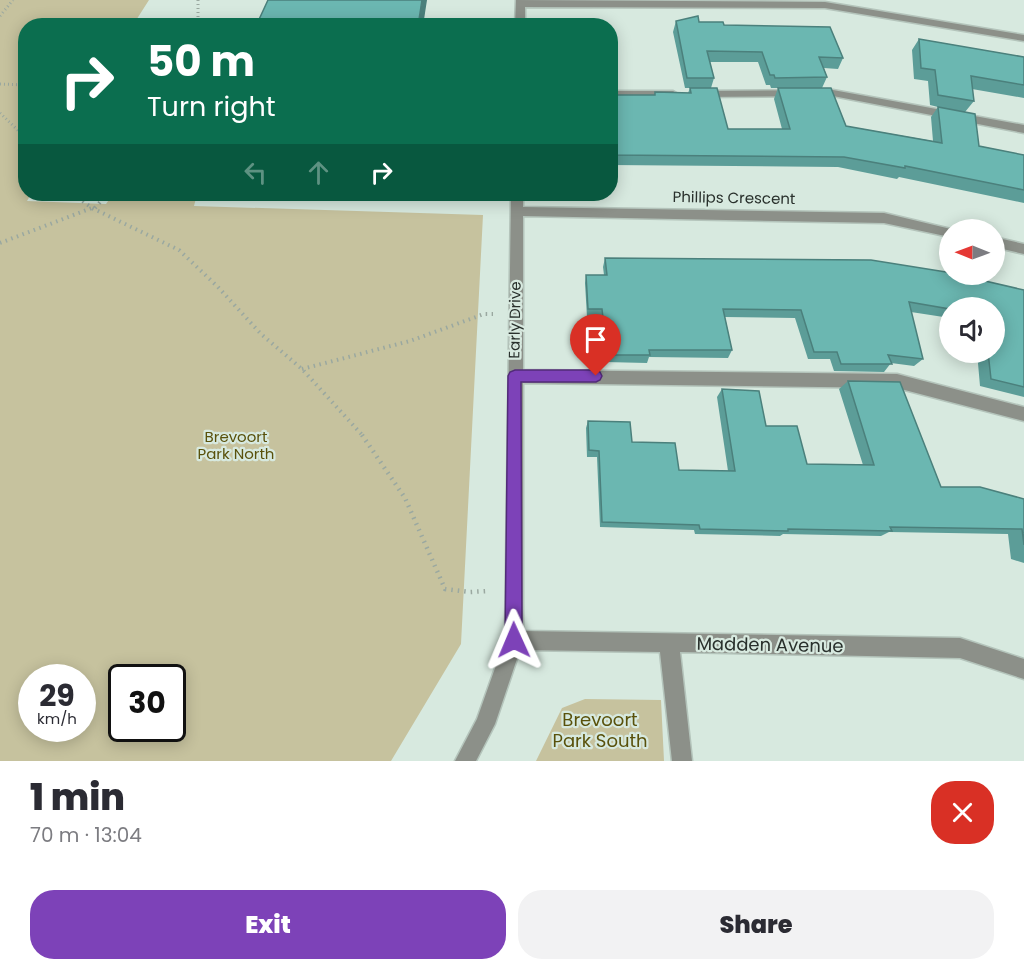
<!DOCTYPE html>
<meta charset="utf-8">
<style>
:root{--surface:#fff;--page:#f2f2f3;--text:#2b2b33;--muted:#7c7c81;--accent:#7d42b8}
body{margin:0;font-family:Poppins,sans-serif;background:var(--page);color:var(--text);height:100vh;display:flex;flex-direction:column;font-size:22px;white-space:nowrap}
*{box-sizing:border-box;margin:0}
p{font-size:20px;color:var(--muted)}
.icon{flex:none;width:33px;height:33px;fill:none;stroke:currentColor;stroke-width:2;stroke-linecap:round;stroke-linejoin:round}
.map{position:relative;height:761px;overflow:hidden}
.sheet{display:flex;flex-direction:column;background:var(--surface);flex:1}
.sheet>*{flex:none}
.hud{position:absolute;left:18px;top:18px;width:600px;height:183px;border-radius:24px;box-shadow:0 3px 15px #0003;background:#0b6e4f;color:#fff;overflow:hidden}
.needle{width:39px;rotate:271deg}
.controls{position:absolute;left:939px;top:219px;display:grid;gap:12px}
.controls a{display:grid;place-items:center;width:66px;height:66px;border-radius:50%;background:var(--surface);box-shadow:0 3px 15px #0003;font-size:30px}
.speed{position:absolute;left:18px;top:664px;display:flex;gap:12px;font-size:30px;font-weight:700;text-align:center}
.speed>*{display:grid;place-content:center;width:78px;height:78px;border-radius:50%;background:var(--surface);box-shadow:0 3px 15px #0003;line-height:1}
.speed small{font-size:15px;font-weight:400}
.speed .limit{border:3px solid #111;border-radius:9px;background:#fff;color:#111}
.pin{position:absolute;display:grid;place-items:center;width:51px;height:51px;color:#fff;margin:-62px -26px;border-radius:50% 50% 50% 0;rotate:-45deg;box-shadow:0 0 6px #0007}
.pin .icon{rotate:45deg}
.me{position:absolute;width:66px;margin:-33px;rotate:359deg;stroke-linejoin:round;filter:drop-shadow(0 0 4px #0008)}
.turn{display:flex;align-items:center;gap:21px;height:126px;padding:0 30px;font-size:27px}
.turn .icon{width:78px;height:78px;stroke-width:2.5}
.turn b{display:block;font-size:42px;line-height:51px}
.lanes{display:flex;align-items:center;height:57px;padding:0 30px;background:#0003;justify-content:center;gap:30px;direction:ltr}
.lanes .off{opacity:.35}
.round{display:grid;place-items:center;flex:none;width:63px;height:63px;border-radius:24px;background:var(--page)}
.overview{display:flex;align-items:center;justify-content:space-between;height:102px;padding:0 30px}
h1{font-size:36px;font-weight:800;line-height:45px}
.action{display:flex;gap:12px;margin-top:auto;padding:12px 30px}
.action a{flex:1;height:69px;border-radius:24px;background:var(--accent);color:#fff;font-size:24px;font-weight:800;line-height:69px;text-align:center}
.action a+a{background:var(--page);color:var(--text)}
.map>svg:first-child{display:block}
.green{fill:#c6c29e;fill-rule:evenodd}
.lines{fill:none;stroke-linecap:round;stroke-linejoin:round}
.minor-casing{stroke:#b4c4bb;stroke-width:3}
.path-far2{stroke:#9aa8a0;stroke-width:3;stroke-dasharray:1 3;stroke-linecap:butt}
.path-far1{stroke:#9aa8a0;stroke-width:4;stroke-dasharray:1.5 4.5;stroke-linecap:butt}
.path{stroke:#9aa8a0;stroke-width:4.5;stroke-dasharray:1.5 5;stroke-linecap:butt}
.minor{fill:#8c9089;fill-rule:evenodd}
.wall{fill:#5c9d98}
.shaded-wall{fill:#4b807c}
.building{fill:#6bb7b1;stroke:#4b807c;stroke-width:1.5}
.route{fill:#7d42b8;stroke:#512b78;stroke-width:1.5}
.labels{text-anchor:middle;stroke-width:4.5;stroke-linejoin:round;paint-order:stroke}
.street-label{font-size:15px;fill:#29302c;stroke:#d7e9df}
.park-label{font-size:15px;fill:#59510b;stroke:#d7e9df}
.near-street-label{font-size:18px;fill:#29302c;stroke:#d7e9df}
.near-park-label{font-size:18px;fill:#59510b;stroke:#d7e9df}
</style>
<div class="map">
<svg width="1024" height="761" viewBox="0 0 1024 761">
<rect width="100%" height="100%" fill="#d7e9df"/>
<path class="green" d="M0,0h149l-16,25 -107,1v168h5l-4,7 79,3 7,-10h84l-3,12 289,9 -22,429 -70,117h-391zM32,678h50v51h-50zM122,678h50v51h-50z
M585,699l76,1 3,61h-128l26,-53z"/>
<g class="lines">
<defs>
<path id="minor" d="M516,0l309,2 199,33v6l-199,-33 -300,-1v19h-10z
M833,90l191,35v8l-191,-37 -133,1 -5,-3 5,-3z
M610,91h63l5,3 -5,3h-63z
M511,194h12v13l361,6 71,17h-5v7l-66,-14 -361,-7v154l374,4 127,33v14l-127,-33 -374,-5v248l437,7 64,21v20l-64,-21 -280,-6 12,109h-20l-12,-109 -140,-2 -25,74 -19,37h-21l22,-42 28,-79z
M994,237l30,7v10l-30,-7z"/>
</defs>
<use href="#minor" class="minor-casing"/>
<path class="path-far2" d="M198,0v26
M0,16l13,-16
M0,84l26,1
M0,113l26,25"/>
<path class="path-far1" d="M73,194l19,14 87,42 39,37 43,47 41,35 62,68
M95,208l12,-14
M0,243l92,-35
M302,369l108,-28 74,-27h9"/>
<path class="path" d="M362,435l43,63 40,91 25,3 18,-1"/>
<use href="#minor" class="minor"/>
</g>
<path class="wall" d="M676,21l23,1 25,3 119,33 -5,11 -14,-1 3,9 -5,11h-51l-1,-3h-4l-8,-23h-48l4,16 -3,10h-26l-12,-56z
M919,39l105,18v41l-52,-9 2,12 -9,11 14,34 45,9v48l-125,-26 -2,2 -59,-12 -228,-2v-70h44l1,-3 33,1 2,-5 38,41h54l-8,-30 4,-11 68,38 87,15 -2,-24 7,-10 -8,-2 -2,-24 -14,-2 -2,-29z
M605,258l419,32v107l-44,-11 -3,-34h17v-44h-44v10l-39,-6 12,47 -9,7 -23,-3 -7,9 -50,-1 -4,-12h-22l-13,-41 -70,-1 7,33 -4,8 -79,-1 -2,6 -42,-1 -5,-45h-13l-2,-34 1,-8h18l-1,-8z
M848,381l93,106 83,12v64l-13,-4 -3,-25 -119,-2 -8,4 -98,-2 -3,2 -85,-2 -1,-4 -94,-3 -3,-70h-10l-1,-29 2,-7 44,21 47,28 49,1 -11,-74 5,-8 44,37 41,38 56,1 -24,-76z"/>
<path class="shaded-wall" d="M422,0h5l-4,26h-5z"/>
<path class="building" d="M268,0h154l-4,26h-162z
M698,16l1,6h24l1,3 106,2 13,31 -24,-1 8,20 -52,1 -1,-3h-4l-8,-23 -55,-1 7,27h-27l-11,-57z
M919,39l105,18v28l-53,-9 3,25 -36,-6 -3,-25 -14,-2z
M690,88h27l11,41h62l-12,-41h53l15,38 96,17 -4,-36 37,7 4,32 45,9v35l-119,-24v2l-61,-11 -234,-2v-60h45v-3l36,1z
M605,258l266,2 75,12 4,1v1h5l69,16v97l-33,-8 -3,-27h6v-44h-44v1l-41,-7 14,57 -35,-4 4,9h-51l-4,-12h-23l-13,-42 -78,-1 9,41h-83l1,5h-43l-5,-46h-14l-2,-34h21z
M848,381l52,1 41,105h39l44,12v46l-2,-16 -132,-2 2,4 -104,-2v2l-88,-2 -1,-4 -97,-3 -3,-71 -10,-1 -1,-29 42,1 2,20 43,1 4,27 56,1 -13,-82 37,2 7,35h31l10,38 67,1z"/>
<path class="route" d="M515,370h81l4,2 2,4 -2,4 -4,2h-75l1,258 -2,6 -6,3 -6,-3 -3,-6 3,-264 2,-4z"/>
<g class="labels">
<g class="street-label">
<text transform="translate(734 198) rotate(1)" y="5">Phillips Crescent</text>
<text transform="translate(515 320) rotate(-89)" y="5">Early Drive</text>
</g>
<g class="park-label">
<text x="236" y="442">Brevoort<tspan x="236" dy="17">Park North</tspan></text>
</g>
<g class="near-street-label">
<text transform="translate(770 645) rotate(1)" y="6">Madden Avenue</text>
</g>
<g class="near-park-label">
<text x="600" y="726">Brevoort<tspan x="600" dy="21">Park South</tspan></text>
</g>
</g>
</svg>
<div class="controls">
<a><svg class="needle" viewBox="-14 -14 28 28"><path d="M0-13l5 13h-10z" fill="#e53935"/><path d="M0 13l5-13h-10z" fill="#7c7c81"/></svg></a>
<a><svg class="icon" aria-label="sound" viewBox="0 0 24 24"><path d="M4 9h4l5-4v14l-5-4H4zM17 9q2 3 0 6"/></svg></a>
</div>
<div class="speed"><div>29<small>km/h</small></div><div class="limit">30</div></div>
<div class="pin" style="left:596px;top:376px;background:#d93025"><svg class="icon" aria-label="arrive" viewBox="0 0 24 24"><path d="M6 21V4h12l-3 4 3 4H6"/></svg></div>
<svg class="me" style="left:514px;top:640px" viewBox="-20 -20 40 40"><path d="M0-17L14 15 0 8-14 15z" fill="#7d42b8" stroke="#fff" stroke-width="4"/></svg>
<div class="hud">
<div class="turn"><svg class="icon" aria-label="right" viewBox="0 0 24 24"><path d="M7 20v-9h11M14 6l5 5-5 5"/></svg><div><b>50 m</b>Turn right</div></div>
<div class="lanes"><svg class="icon off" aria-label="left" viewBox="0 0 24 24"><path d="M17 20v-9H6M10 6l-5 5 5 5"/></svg><svg class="icon off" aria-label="ahead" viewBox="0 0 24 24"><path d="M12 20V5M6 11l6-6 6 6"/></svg><svg class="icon" aria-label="right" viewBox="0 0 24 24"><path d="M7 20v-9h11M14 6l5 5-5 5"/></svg></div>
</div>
</div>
<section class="sheet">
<div class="overview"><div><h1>1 min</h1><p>70 m · 13:04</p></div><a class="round" style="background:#d93025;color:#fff"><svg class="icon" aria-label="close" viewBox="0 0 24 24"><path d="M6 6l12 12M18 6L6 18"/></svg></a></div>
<div class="action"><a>Exit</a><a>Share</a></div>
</section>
